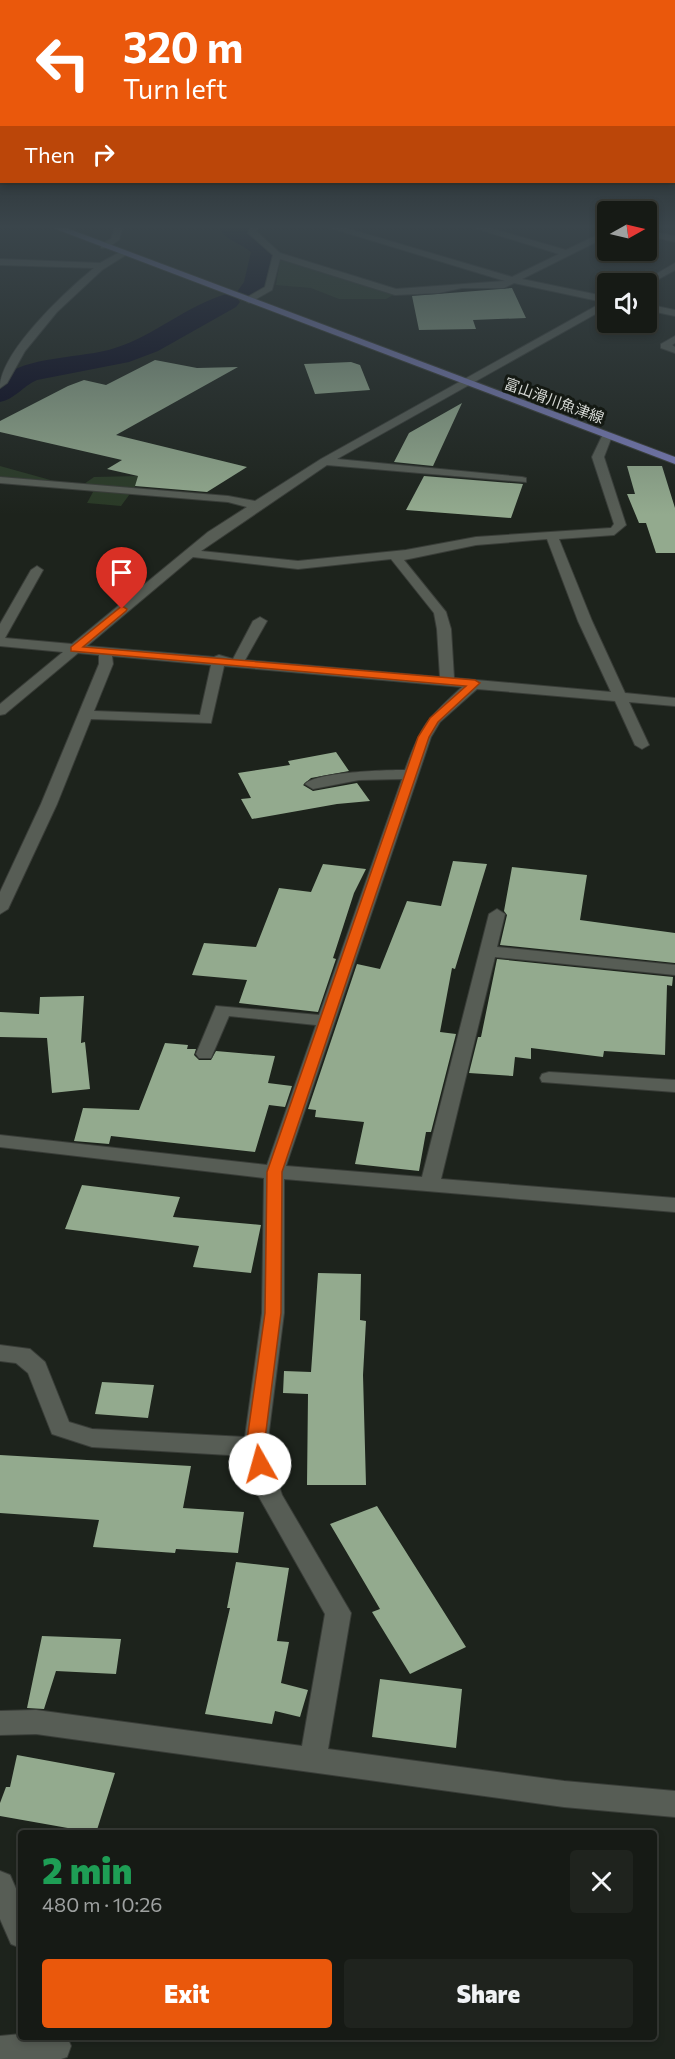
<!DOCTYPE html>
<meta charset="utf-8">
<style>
:root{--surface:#161a15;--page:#1f231e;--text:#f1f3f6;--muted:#9ea1a0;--line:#353834;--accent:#ea580c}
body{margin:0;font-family:Commissioner,"Noto Sans JP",sans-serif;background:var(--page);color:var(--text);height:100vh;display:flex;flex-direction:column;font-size:22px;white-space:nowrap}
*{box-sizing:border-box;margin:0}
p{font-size:20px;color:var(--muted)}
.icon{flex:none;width:33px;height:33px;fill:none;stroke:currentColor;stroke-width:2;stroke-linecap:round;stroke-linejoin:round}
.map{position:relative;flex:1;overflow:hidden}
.side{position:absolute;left:18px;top:1830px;width:639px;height:210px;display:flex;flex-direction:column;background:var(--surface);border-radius:6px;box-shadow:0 3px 9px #0003,0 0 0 2px var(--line)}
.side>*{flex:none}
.hud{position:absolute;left:0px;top:0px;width:675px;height:183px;box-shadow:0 3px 9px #0003,0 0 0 2px var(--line);background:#ea580c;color:#fff;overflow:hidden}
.needle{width:39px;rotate:82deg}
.fabs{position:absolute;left:597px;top:201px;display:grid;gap:12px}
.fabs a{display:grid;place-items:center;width:60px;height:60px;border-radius:6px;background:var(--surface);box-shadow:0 3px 9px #0003,0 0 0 2px var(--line);font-size:30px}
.pin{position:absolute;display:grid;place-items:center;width:51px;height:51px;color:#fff;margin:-62px -26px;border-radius:50% 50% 50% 0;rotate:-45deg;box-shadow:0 0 6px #0007}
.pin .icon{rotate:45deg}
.me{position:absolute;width:66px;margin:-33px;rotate:353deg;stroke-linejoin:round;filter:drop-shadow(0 0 4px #0008)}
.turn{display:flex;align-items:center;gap:21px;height:126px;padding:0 24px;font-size:27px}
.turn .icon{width:78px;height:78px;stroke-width:2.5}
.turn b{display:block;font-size:42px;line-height:51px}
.then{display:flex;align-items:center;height:57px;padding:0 24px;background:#0003;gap:12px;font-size:22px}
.round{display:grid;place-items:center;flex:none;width:63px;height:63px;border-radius:6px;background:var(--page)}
.head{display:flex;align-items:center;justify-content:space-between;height:102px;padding:0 24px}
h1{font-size:36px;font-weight:800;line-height:45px;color:#1e9e55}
.cta{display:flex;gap:12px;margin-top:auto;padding:12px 24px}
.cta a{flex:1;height:69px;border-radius:6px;background:var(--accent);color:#fff;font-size:24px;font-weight:800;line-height:69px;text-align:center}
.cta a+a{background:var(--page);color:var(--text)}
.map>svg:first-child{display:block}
.green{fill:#2a3a26}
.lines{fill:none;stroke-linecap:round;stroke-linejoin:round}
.river{fill:#08071e;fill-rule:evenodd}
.building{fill:#93aa8e}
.minor-casing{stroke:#393d38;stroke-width:2}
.major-casing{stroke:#393d38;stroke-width:2}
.minor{fill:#575d55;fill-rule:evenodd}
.major{fill:#787bb6;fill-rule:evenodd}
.route{fill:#ea580c;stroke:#983908;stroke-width:1.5}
.labels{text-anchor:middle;stroke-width:6;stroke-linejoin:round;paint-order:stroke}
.far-street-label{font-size:15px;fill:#d6d9d5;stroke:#141913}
</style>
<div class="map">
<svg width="675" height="2059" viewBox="0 0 675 2059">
<rect width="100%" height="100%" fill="#1d231c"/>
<path class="green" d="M287,260l106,35 -7,4h-47l-28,-11 -35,-3 4,-24z
M0,466l54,15 -54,-4z
M138,476l-3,11 -14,19 -34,-3 6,-11 -9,-8 10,-7z"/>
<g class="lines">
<path class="river" d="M222,226h31l-3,4 25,20c-4,21 -6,55 -35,47l-3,-5 7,-10 7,-30c-9,-8 -25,-12 -31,-22z
M227,294l9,3 4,5 -4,5 -78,44 -29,11 -92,18c-14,6 -22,19 -37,22v-23c26,-24 82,-20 115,-31 39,-12 74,-44 112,-54z"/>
</g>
<path class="building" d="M512,288l14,30 -53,2 3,9 -57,1 -7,-34z
M155,360l42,8 41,-1 -122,68 131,32 -40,25 -72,-6 3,-10 -31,-7 15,-9 -122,-28v-11l68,-35 16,-6 22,5z
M351,362l9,3 10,25 -55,4 -11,-30z
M462,403l-29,63 -39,-4 15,-29z
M627,466h35l13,42v45h-19l-10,-30h-7l-12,-29h8z
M424,476l99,8 -12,34 -105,-8z
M336,752l13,19 -38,7 -8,7 10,6 44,-8 13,18 -33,3 -85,15 -11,-20 10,-1 -13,-25 52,-8 -2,-4z
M453,861l34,3 -32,105 -3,-1 -12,64 16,2 -25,98h-5l-7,39 -64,-7 9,-42 -49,-5 1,-7 -8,-1 49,-145 23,5 27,-68 34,5z
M323,864l43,5 -12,24 -21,65 3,1 -18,53 -79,-9 8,-23 -55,-5 12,-32 52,4 23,-59 32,4z
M512,867l75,8 -7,45 95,13v30l-175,-18 7,-30 -3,-4z
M497,959l176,18 -1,9 -5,-1 -2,70 -61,-4 -1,6 -72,-9v11l-16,-2 -2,19 -44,-3 9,-36h3z
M84,996l-3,47 4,-1 5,47 -38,4 -5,-55 -47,-1v-25l39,2 1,-17z
M165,1043l23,2 -1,4h9l-2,6 5,5h12l5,-9 59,5 -7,27 24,3 -7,21 -16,-2 -14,47 -144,-16 -2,8 -35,-3 9,-33 56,2z
M82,1185l98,12 -7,20 88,8 -10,48 -58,-6 6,-21 -134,-17z
M318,1273l43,1 -1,46 6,1 -3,54 3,110h-59l1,-91 -25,-1 1,-22 27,1z
M102,1382l52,3 -6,33 -53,-4z
M0,1455l191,11 -8,42 61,4 -6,41 -62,-4 -1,4 -82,-6 6,-27 -99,-7z
M377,1506l89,141 -56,27 -38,-62 8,-3 -50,-85z
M236,1562l53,6 -12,73 12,1 -8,41 27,7 -8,27 -25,-6 -3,13 -67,-10 25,-106h-3z
M42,1636l79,3 -5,35 -60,-3 -12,38 -17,-1z
M380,1679l82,10 -6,59 -84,-11z
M17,1755l98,18 -19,60 -96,-17v-13l6,-16h4z"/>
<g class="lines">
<defs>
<path id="minor" d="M115,226h8l-4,14 -12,8h-6v-4l10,-5z
M251,226h9l-4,5 24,22 116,36 109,-8 -181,-55h15l173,51 47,-23 -91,-28h15l83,24 42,-20v6l-86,43 86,18v10l-271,152 185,18 4,1v4l-199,-17 -126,86 97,10 108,-11 70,-13 135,-9 3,-4 -22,-67 11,-23 9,2 -8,21 22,68 -12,10 -55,4 33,82 33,72 50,5v8l-46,-4 20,43 -7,4 -7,-4 -20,-44 -138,-12 -37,33 -9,15 -145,429 136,11 67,-263 8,-5 8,5 -8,33 178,18v10l-180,-18 -54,222 234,19v14l-391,-33v134l-17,134 15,48 69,118 -23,136 236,32 111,10v26l-111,-10 -528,-73 -36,1v-24l36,-1 266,36 23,-132 -66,-117 -13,-41 -154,-9 -40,-13 -24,-61 -12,-10 -16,-2v-16l30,4 15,13 24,60 23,7 153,8 17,-124 2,-135 -264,-31v-12l267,30 49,-140 -87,-9 -18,42h-12l-3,-4 20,-48 103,9 83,-236 -43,1 -46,9 -8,-5c12,-12 81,-14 100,-14 16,-45 22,-51 57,-83l-238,-21 -13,57 -120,-4 -34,85 -49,105 -8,5v-22l41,-88 58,-140v-9l-21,-2 -73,61 -5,1v-11l63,-52 -63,-6v-22l31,-54 6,-4 6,4 -38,68 67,6 136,-112 39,-25 -19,-5 -228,-19v-6l228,19 27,5 66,-42 282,-157 -89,-19 -10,5h-42l-23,5 -44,2 -115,-36 -8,31 -23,13 -5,-3 2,-2 19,-11 8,-32 -25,-22zM547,539l31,82 33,71 -157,-14 -3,-49 -5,-17 -42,-52 72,-15zM193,557l105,12 93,-10 43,54 3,16 3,48 -195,-17 22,-39 -7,-4 -7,4 -20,38 -14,-4 -5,2 -127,-11zM112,656l99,9 -11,50 -106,-4 19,-47z
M646,230l29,6v6l-29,-7z
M122,251l7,2 -27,17 -45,42 -32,39 -18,32 -7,5c0,-36 66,-97 94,-120l-94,-3v-6l100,4z
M675,263v7l-29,16v-2h-7z
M646,304l29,6v6l-29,-6z
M675,336v7l-3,2 3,2v6l-14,-5v-4z
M549,1072l126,8v12l-133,-10 -2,-4 2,-4z
M0,1871l10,4 11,25v48l-10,-4 -11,-25z
M21,2034v3h46l4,9 -4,11 -6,2h-61v-23z"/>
<path id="major" d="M48,226h13l614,231v7z"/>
</defs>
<use href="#minor" class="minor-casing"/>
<use href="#major" class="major-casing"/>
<use href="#minor" class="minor"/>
<use href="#major" class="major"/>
</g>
<linearGradient id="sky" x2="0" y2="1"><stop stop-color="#10130f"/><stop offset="0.44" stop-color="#3a454b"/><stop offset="1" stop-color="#3a454b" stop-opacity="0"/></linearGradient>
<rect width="675" height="515" fill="url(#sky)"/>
<path class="route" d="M122,606l5,3 -1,2 -43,36 392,33 5,3 -42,39 -9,15 -147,435 -1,141 -17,134 5,17 -3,5h-12l-8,-22 19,-134 2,-141 151,-435 12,-19 36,-32 -395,-35v-4z"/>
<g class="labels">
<g class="far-street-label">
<text transform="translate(554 401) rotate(20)" y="5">富山滑川魚津線</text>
</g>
</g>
</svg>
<div class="fabs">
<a><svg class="needle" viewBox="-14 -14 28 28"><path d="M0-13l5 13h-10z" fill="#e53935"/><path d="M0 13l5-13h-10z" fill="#9ea1a0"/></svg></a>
<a><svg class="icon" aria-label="sound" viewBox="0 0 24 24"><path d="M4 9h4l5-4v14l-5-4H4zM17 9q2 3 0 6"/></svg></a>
</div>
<div class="pin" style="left:122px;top:609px;background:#d93025"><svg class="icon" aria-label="arrive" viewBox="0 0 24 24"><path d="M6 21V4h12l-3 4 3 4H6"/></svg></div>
<svg class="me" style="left:260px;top:1464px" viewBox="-20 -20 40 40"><circle r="19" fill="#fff"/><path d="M0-13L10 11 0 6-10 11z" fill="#ea580c"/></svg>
<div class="hud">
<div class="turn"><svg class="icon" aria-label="left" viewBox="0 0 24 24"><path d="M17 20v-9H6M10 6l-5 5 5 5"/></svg><div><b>320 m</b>Turn left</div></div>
<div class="then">Then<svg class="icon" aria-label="right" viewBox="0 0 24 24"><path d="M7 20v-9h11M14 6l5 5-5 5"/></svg></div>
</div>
<section class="side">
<div class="head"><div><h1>2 min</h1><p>480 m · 10:26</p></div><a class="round"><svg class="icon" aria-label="close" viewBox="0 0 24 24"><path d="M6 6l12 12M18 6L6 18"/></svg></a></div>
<div class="cta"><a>Exit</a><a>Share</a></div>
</section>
</div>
